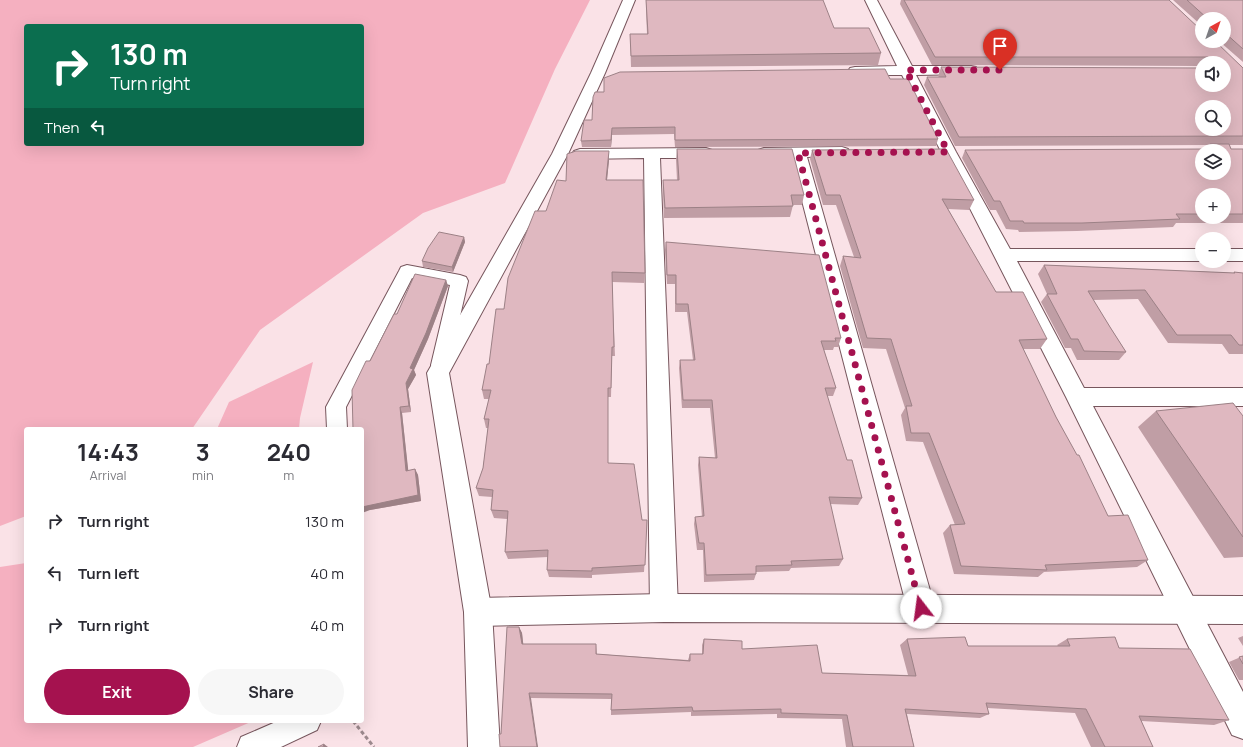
<!DOCTYPE html>
<meta charset="utf-8">
<style>
:root{--surface:#fff;--page:#f7f7f7;--text:#2b2b33;--muted:#7c7c81;--accent:#a5124f}
body{margin:0;font-family:Manrope,sans-serif;background:var(--page);color:var(--text);height:100vh;display:flex;flex-direction:column;font-size:15px;white-space:nowrap}
*{box-sizing:border-box;margin:0}
p{font-size:13px;color:var(--muted)}
.icon{flex:none;width:22px;height:22px;fill:none;stroke:currentColor;stroke-width:2;stroke-linecap:round;stroke-linejoin:round}
.map{position:relative;flex:1;overflow:hidden}
.sheet{position:absolute;left:24px;top:427px;width:340px;height:296px;display:flex;flex-direction:column;background:var(--surface);border-radius:4px;box-shadow:0 4px 16px #0002}
.sheet>*{flex:none}
.banner{position:absolute;left:24px;top:24px;width:340px;height:122px;border-radius:4px;box-shadow:0 4px 16px #0002;background:#0b6e4f;color:#fff;overflow:hidden}
.needle{width:26px;rotate:40deg}
.tools{position:absolute;left:1195px;top:12px;display:grid;gap:8px}
.tools a{display:grid;place-items:center;width:36px;height:36px;border-radius:50%;background:var(--surface);box-shadow:0 4px 16px #0002;font-size:20px}
.pin{position:absolute;display:grid;place-items:center;width:34px;height:34px;color:#fff;margin:-41px -17px;border-radius:50% 50% 50% 0;rotate:-45deg;box-shadow:0 0 4px #0007}
.pin .icon{rotate:45deg}
.me{position:absolute;width:44px;margin:-22px;rotate:345deg;stroke-linejoin:round;filter:drop-shadow(0 0 3px #0008)}
.turn{display:flex;align-items:center;gap:14px;height:84px;padding:0 20px;font-size:18px}
.turn .icon{width:52px;height:52px;stroke-width:2.5}
.turn b{display:block;font-size:28px;line-height:34px}
.then{display:flex;align-items:center;height:38px;padding:0 20px;background:#0003;gap:8px;font-size:15px}
.eta{display:flex;justify-content:space-evenly;align-items:center;height:68px;text-align:center}
.eta b{font-size:24px;font-weight:700;line-height:28px}
.button{display:flex;gap:8px;margin-top:auto;padding:8px 20px}
.button a{flex:1;height:46px;border-radius:24px;background:var(--accent);color:#fff;font-size:16px;font-weight:700;line-height:46px;text-align:center}
.button a+a{background:var(--page);color:var(--text)}
ul{padding:0;list-style:none}
li{display:flex;align-items:center;gap:12px;height:52px;padding:0 20px}
li div{flex:1}
li b{display:block;font-size:15px}
li em{font-style:normal}
.map>svg:first-child{display:block}
.green{fill:#f5b0c0;fill-rule:evenodd}
.lines{fill:none;stroke-linecap:round;stroke-linejoin:round}
.lane-casing{stroke:#77565d;stroke-width:2}
.street-casing{stroke:#77565d;stroke-width:2}
.secondary-casing{stroke:#77565d;stroke-width:2}
.path{stroke:#9c898d;stroke-width:3;stroke-dasharray:4 2.5;stroke-linecap:butt}
.lane{fill:#fff;fill-rule:evenodd}
.street{fill:#fff;fill-rule:evenodd}
.secondary{fill:#fff;fill-rule:evenodd}
.wall{fill:#c09ea5;fill-rule:evenodd}
.shaded-wall{fill:#9c8186}
.building{fill:#dfb8c0;stroke:#9c8186;fill-rule:evenodd}
.route{stroke:#a5124f;stroke-width:7;stroke-dasharray:0 12.6}
</style>
<div class="map">
<svg width="1243" height="747" viewBox="0 0 1243 747">
<rect width="100%" height="100%" fill="#fae2e7"/>
<path class="green" d="M0,0h590l-35,69 -50,114 -82,30 -163,117 -68,99h-166v87l-26,10zM26,26h336v118h-336z
M313,362l-13,56 -1,11h-82l12,-27z
M26,563v158h227l-60,26h-193v-180z"/>
<g class="lines">
<defs>
<path id="lane" d="M407,265l53,10 6,2 2,4 -19,84 -2,5 -7,2 -7,-2 -2,-5 19,-80 -38,-7 -66,129 1,22h-20l-1,-22 73,-136 2,-4z
M278,721h43l-4,9 -36,17h-44l4,-10z"/>
<path id="street" d="M623,0h12l-30,73 -37,81 -119,219 43,239 8,135h-32l-4,-135 -37,-239 125,-219 39,-81z
M865,0h12l35,66h59l5,1 2,3 -2,3 -5,1 -55,1 40,77 54,97h192v12h2h-187l67,127h159v18h-150l150,286v47l-11,-4 -166,-338 -164,-322h-47l-5,-1 -2,-3 2,-3 5,-1 42,-1z
M842,147l6,2 2,3 -2,3 -41,2 128,451 -4,10 -10,4 -10,-4 -4,-10 -116,-450h-27l-6,-2 -2,-3 2,-3 6,-2z
M706,148l6,2 2,3 -2,3 -6,2h-46l18,450 -4,10 -10,4 -10,-4 -4,-10 -6,-450 -64,1 -6,-2 -2,-3 2,-3 6,-2z
M1224,249h19v12h-21h2z"/>
<path id="secondary" d="M664,594l579,2v28l-579,-2 -186,4 -10,-4 -4,-10 4,-10 10,-4z"/>
</defs>
<use href="#lane" class="lane-casing"/>
<use href="#street" class="street-casing"/>
<use href="#secondary" class="secondary-casing"/>
<path class="path" d="M353,721l21,26"/>
<use href="#lane" class="lane"/>
<use href="#street" class="street"/>
<use href="#secondary" class="secondary"/>
</g>
<path class="wall" d="M646,0l188,28 47,25 -3,12 -247,2 -1,-33h17l-1,-24z
M901,0h268l32,31 42,37v77h-14l2,4h12v74h-67l-3,4 -96,4 -58,1 -1,-2 -12,-1 -10,-19h-6l-28,-52 3,-8 241,-1 4,-4 -255,1 -31,-61 3,-8h12l-1,-1 3,-9 261,18 22,-22h-22v3l-270,-1 -32,-61zM1202,195h22v22h-22z
M1173,0h70v62l-24,-21h5v-22h-22v7z
M890,79l48,60 -2,7 -261,1 -1,-13 -62,1 -1,12h-29l-1,-6 11,-21 12,-28z
M677,149l127,46 -2,10h-9l-3,12 -126,1 -1,-28v-10h14l-1,-20z
M812,150l162,50 -5,10 -21,-1 48,83 51,47 -7,10h-17l33,68 52,99 40,44 -11,7 -93,5 -6,5 -84,-3 -11,-41 7,-8h5l-32,-83 -17,-1 -5,-26 4,-7 -19,-59 -23,-1 -23,-82 3,-10 11,1 -18,-52h-13l-13,-46z
M609,160l-2,20 38,93 -1,10 -32,-1 3,74h-3l-1,41h-3v66l34,57h5l-3,52 -52,3v3l-43,-1 -2,-7 1,-13 -40,2 -3,-7 2,-33 -13,-1 -3,-8 1,-13 -13,-1 -3,-8 7,-20 5,-40h-2l-2,-9 5,-20h-5l-2,-9 22,-81 42,-98 20,-30z
M464,237l1,5 -12,30 -30,-5 -1,-6z
M666,242l175,96 -3,9h-4l-1,3h-9l12,38 -3,8h-6l20,64 15,38 -4,7 -28,-1 13,55 -4,7 -48,2 -2,3 -33,1v2l-2,6 -50,2 -1,-32h-6l-3,-26 1,-7h7l-4,-52 1,-8 16,1 -5,-50h-28l-3,-40 1,-8h13l-6,-48h-12v-28h-8l-2,-34z
M1044,265l189,8 1,-1 9,1v81h-14l-7,-10 -54,-1 -30,-44 -45,1 17,27 16,25 -7,8h-42l-6,-12h-6l-24,-46 6,-8 -9,-20z
M446,280l2,6 -20,53 -14,31 2,5 -8,14 3,23 -9,1 6,58 7,-2 3,6 3,26 -51,9v-149l27,-47z
M1156,411l87,5v141l-19,1 -86,-131z
M519,627l3,6 1,11h73l1,10 91,6 2,-6h12v-9l2,-6 38,10 80,24 86,2 -8,-30 7,-6 61,7h90l-1,-1 10,-6 52,9 110,72 -15,5 -73,-4 12,26h-62l-16,-34 -88,-5 2,6 -9,4 -73,-4 7,33h-68l-4,-28 -65,-1v-4l-86,2v-4l-80,3v-16l-80,-1 -30,36z
M1243,636v10l-5,-8z
M1243,656v24h-4l-10,-18z"/>
<path class="shaded-wall" d="M612,128v7l-1,12v-7z
M609,151v9l-3,29v-9z
M464,237l1,5 -12,30 -1,-5z
M446,280l2,6 -20,53 -14,31 2,5 -8,14 3,23 -2,-6 -3,-23 4,-15z
M400,407l2,6 7,64 -3,-6z
M415,469l3,6 3,26 -51,9 -8,3v-6l5,-2z
M519,627l3,6 2,17 -2,-6z
M529,693l2,5 7,49h-1z
M324,744l4,3h-5z"/>
<path class="building" d="M646,0h177l11,28h35l12,25 -250,3 -1,-22h18z
M904,0h265l33,31v10h13l28,27v68l-284,1 -32,-60h19l-5,-10 261,1v17h22v-22h-15v-4l-1,-2h-273zM1202,107h22v22h-22z
M1187,0h56v49l-19,-17v-13h-16z
M885,69l5,10h18l30,60 -263,1v-13l-63,1 -1,12 -30,1 3,-21h8l1,-23 2,-5h9v-14l16,-6z
M1210,144h19l2,5h12v65h-19v-19h-22v19h-26l4,5 -98,4h-58l-1,-2h-13l-10,-20h-6l-29,-51 243,-1zM1202,151h22v22h-22z
M677,149h115l12,46h-13l2,11 -128,2 -2,-28h16z
M946,149l28,51 -32,-1 54,93h27l24,47 -28,1 37,77 21,38h2l29,61 20,-1 20,45 -103,5 2,5 -86,-4 -11,-41 15,-1 -36,-91h-18l-5,-27h6l-21,-67 -24,-1 -24,-82 18,2 -21,-63h-14l-14,-45z
M576,151h33l-3,29h37l2,93 -33,-1 2,75h-2l-1,41h-3v75l26,1 8,56h5l-2,45 -53,3v3l-45,-1 1,-20 -43,2 3,-41 -17,-1 2,-20 -17,-2 7,-20 6,-49h-5l7,-29h-9l5,-26h2l7,-55h8l4,-31 27,-67h11l11,-31 9,1 1,-27z
M439,232l25,5 -12,30 -30,-6 6,-13z
M666,242l153,13 22,83h-6l1,3h-15l15,47h-11l22,72h5l10,38 -33,-1 14,62 -52,2 1,4 -36,1v8l-50,1 -2,-32h-5l-4,-26 9,-1 -5,-59 18,1 -5,-58h-29l-3,-40h15l-7,-56h-12v-29h-9z
M1044,265l191,8 -1,-1 9,1v72h-4l-8,-10h-54l-32,-45 -57,1 22,36 16,25 -42,-1 -6,-12h-7l-24,-45h10z
M415,274l31,6 -20,53 -16,35 3,1 -7,14 3,23 -9,1 6,64 9,-2 3,26 -56,12v-78h-9l-1,-39 14,-29h4l24,-47h3z
M1233,403l10,13v121l-87,-126z
M507,627h12l3,17h74v10l94,7v-7h13l1,-15 38,2v8l75,-4 5,28 94,3 -9,-37 58,-2 3,9h102l-3,-7 48,-2 4,11 71,1 39,71 -90,-4 14,31h-48l-19,-38 -100,-6 3,11 -84,-5 9,38h-61l-6,-32 -66,-2v-4l-88,2 -1,-4 -81,3 1,-16 -83,-1 8,54h-37l-1,-13h2z
M1243,656v8l-4,-7z
M324,744l-1,3h-5z"/>
<g class="lines">
<path class="route" d="M921,608l-123,-455 150,-1 -42,-82h94"/>
</g>
</svg>
<div class="tools">
<a><svg class="needle" viewBox="-14 -14 28 28"><path d="M0-13l5 13h-10z" fill="#e53935"/><path d="M0 13l5-13h-10z" fill="#7c7c81"/></svg></a>
<a><svg class="icon" aria-label="sound" viewBox="0 0 24 24"><path d="M4 9h4l5-4v14l-5-4H4zM17 9q2 3 0 6"/></svg></a>
<a><svg class="icon" aria-label="search" viewBox="0 0 24 24"><circle cx="10" cy="10" r="6"/><path d="M15 15l6 6"/></svg></a>
<a><svg class="icon" aria-label="layers" viewBox="0 0 24 24"><path d="M12 4l9 5-9 5-9-5zM3 14l9 5 9-5"/></svg></a>
<a>+</a>
<a>−</a>
</div>
<div class="pin" style="left:1000px;top:70px;background:#d93025"><svg class="icon" aria-label="arrive" viewBox="0 0 24 24"><path d="M6 21V4h12l-3 4 3 4H6"/></svg></div>
<svg class="me" style="left:921px;top:608px" viewBox="-20 -20 40 40"><circle r="19" fill="#fff"/><path d="M0-13L10 11 0 6-10 11z" fill="#a5124f"/></svg>
<div class="banner">
<div class="turn"><svg class="icon" aria-label="right" viewBox="0 0 24 24"><path d="M7 20v-9h11M14 6l5 5-5 5"/></svg><div><b>130 m</b>Turn right</div></div>
<div class="then">Then<svg class="icon" aria-label="left" viewBox="0 0 24 24"><path d="M17 20v-9H6M10 6l-5 5 5 5"/></svg></div>
</div>
<section class="sheet">
<div class="eta">
<div><b>14:43</b><p>Arrival</p></div>
<div><b>3</b><p>min</p></div>
<div><b>240</b><p>m</p></div>
</div>
<ul>
<li><svg class="icon" aria-label="right" viewBox="0 0 24 24"><path d="M7 20v-9h11M14 6l5 5-5 5"/></svg><div><b>Turn right</b></div><em>130 m</em></li>
<li><svg class="icon" aria-label="left" viewBox="0 0 24 24"><path d="M17 20v-9H6M10 6l-5 5 5 5"/></svg><div><b>Turn left</b></div><em>40 m</em></li>
<li><svg class="icon" aria-label="right" viewBox="0 0 24 24"><path d="M7 20v-9h11M14 6l5 5-5 5"/></svg><div><b>Turn right</b></div><em>40 m</em></li>
</ul>
<div class="button"><a>Exit</a><a>Share</a></div>
</section>
</div>
